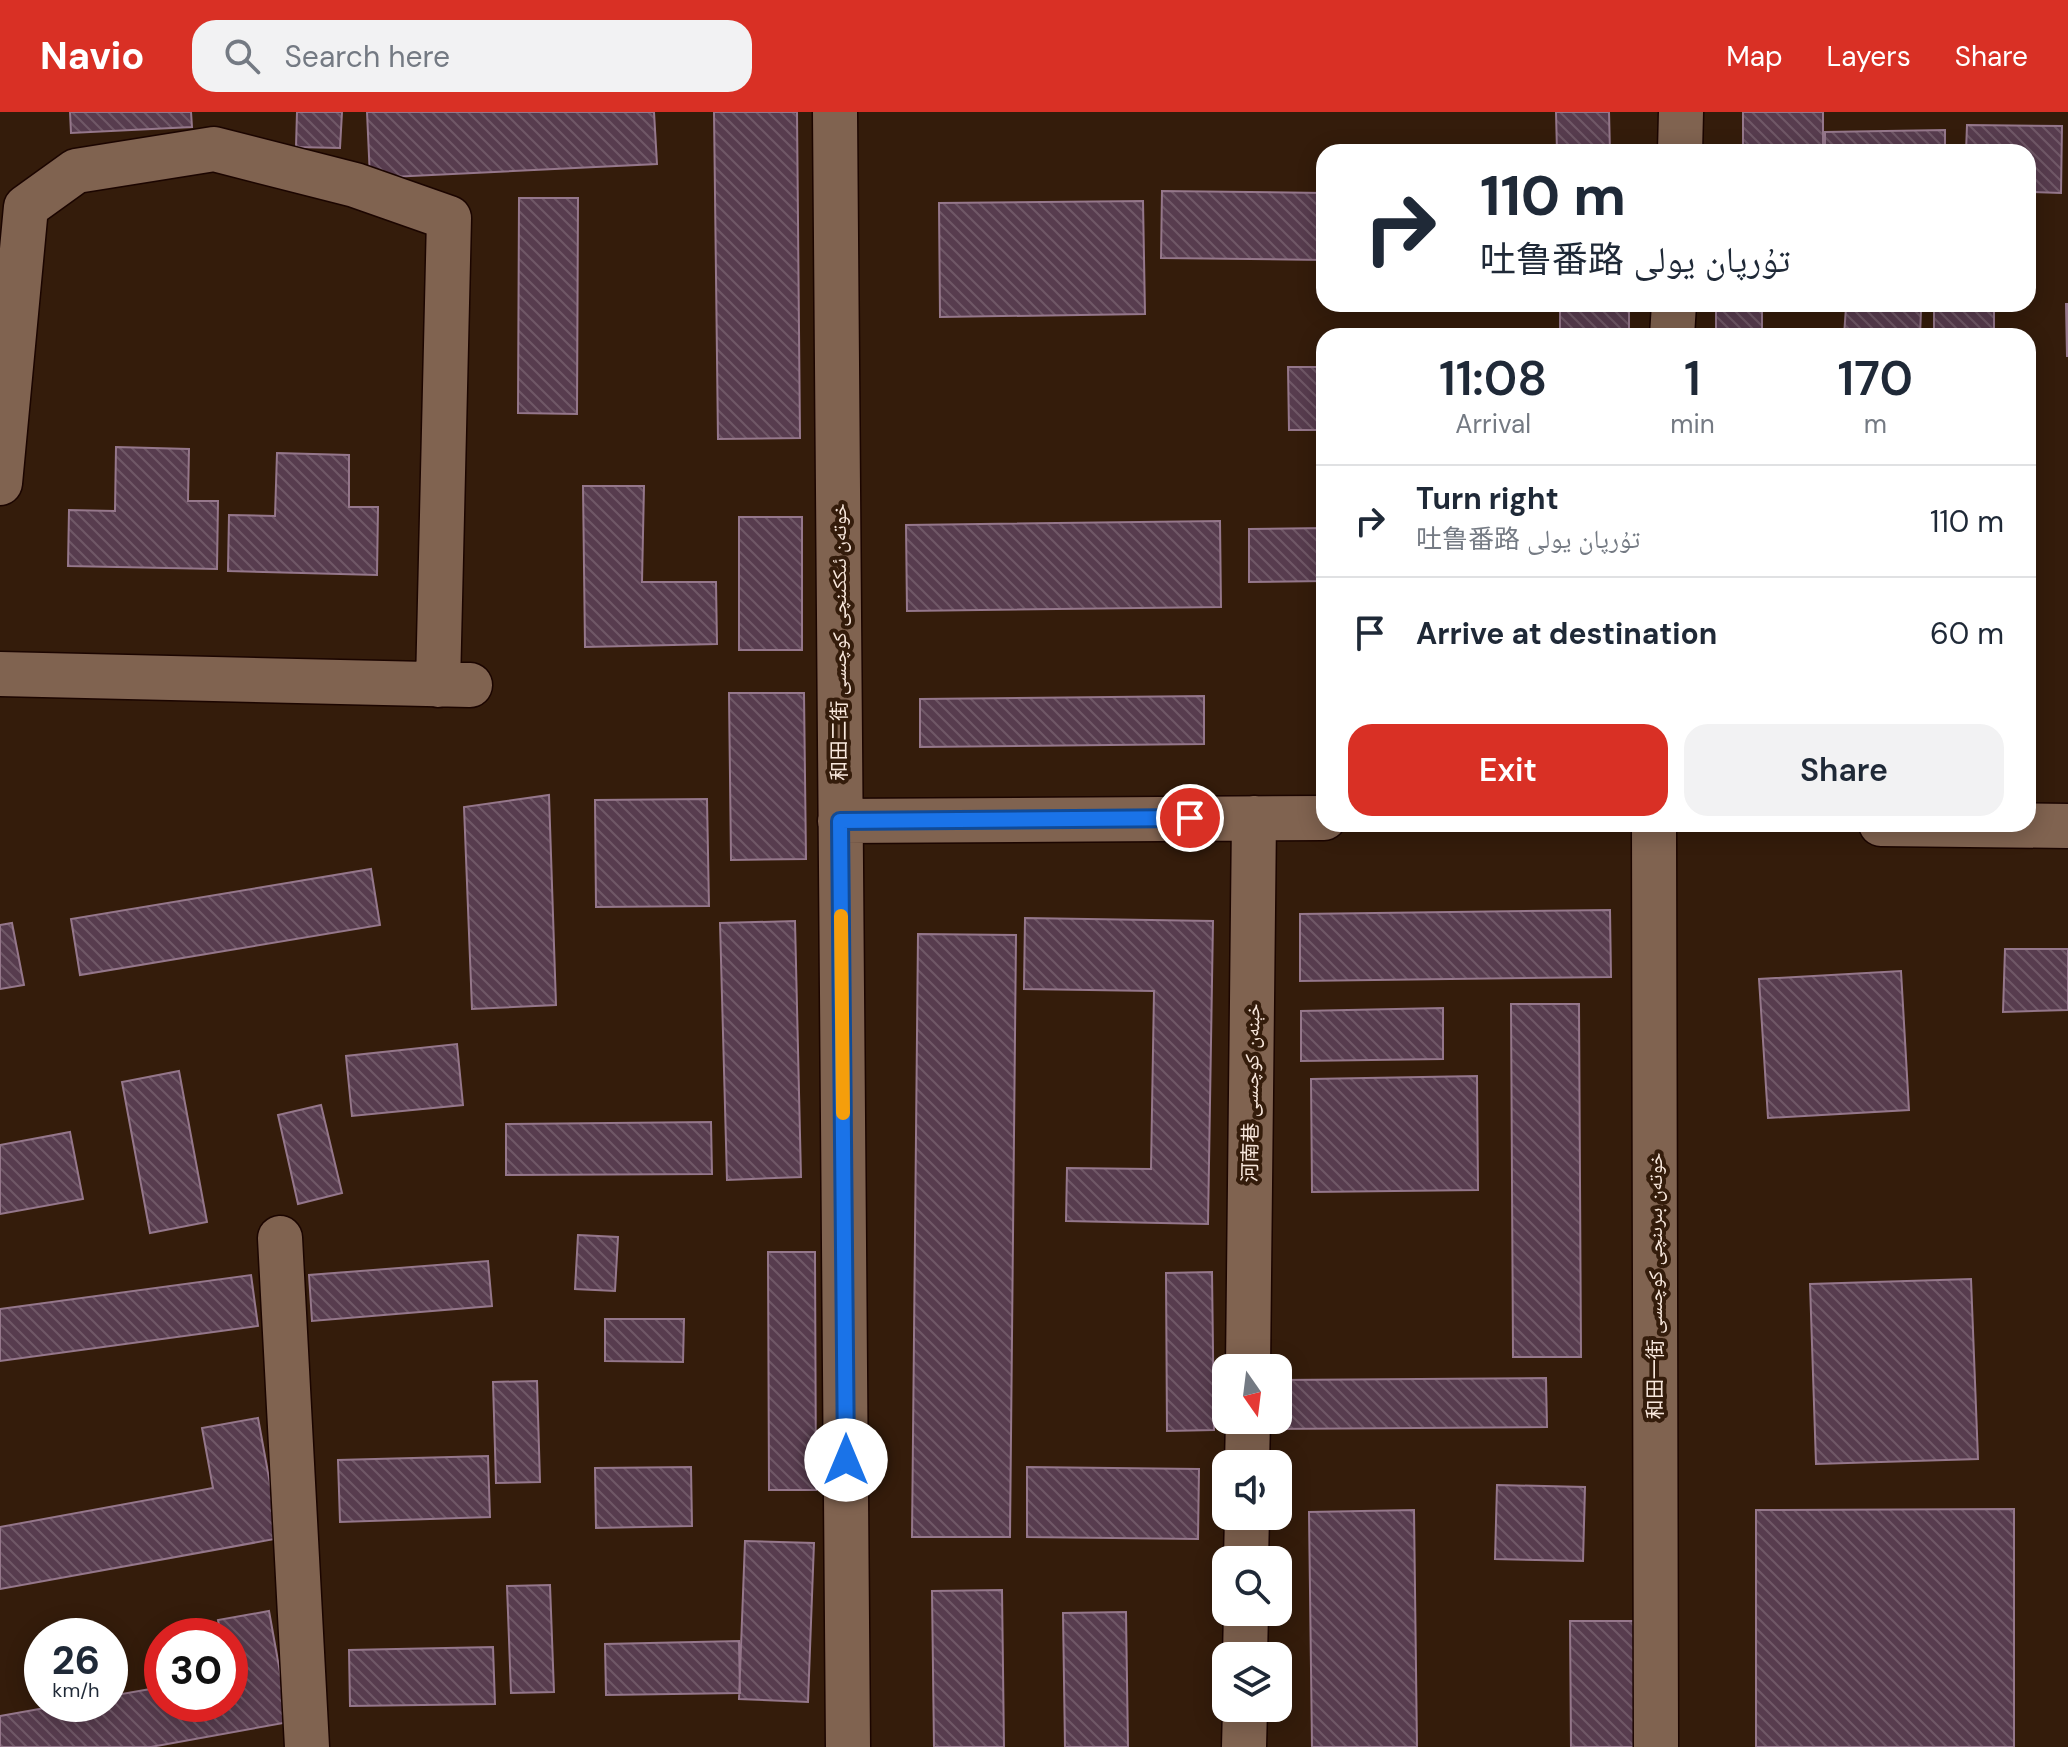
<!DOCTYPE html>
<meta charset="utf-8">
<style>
:root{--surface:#fff;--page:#f2f2f3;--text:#1f2937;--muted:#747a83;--line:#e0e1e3;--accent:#d93025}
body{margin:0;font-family:"DM Sans","Noto Naskh Arabic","Noto Sans SC",sans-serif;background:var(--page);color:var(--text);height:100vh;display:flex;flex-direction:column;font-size:30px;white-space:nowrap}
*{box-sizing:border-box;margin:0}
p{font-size:26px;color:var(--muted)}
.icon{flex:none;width:44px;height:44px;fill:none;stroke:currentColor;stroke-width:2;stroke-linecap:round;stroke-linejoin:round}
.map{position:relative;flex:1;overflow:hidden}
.side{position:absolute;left:1316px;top:216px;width:720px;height:504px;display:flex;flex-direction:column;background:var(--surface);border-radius:24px;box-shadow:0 4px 20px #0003}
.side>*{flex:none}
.top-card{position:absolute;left:1316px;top:32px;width:720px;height:168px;border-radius:24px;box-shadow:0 4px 20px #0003;background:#fff;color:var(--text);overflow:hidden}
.needle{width:52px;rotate:166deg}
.controls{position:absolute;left:1212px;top:1242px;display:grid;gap:16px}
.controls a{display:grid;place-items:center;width:80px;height:80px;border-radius:16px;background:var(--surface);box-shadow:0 4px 20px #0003;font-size:40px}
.speed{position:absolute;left:24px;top:1506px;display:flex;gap:16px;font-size:40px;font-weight:700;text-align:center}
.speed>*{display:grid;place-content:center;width:104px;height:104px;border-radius:50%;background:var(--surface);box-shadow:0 4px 20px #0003;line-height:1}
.speed small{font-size:20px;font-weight:400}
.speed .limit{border:12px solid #d22;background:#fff;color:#111}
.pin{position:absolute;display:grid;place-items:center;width:68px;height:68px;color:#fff;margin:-34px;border:4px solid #fff;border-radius:50%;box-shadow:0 2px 8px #0007}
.me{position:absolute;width:88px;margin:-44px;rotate:0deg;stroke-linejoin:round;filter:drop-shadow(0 0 6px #0008)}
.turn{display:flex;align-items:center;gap:28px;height:168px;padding:0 32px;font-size:36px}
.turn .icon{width:104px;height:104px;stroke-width:2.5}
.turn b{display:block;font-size:56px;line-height:68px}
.eta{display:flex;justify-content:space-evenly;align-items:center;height:136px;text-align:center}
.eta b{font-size:48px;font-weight:600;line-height:56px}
.cta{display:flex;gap:16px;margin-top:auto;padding:16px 32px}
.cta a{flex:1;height:92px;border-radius:24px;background:var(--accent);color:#fff;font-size:32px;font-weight:600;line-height:92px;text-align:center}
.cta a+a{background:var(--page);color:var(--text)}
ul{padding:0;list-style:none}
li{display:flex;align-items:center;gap:24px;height:112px;padding:0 32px;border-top:2px solid var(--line)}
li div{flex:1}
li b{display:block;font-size:30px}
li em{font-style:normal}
header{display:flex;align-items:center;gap:48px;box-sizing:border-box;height:112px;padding:0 40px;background:var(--accent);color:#fff}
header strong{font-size:38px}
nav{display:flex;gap:44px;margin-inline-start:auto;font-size:28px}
.search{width:560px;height:72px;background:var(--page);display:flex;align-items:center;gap:20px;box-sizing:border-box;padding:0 28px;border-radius:24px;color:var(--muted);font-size:30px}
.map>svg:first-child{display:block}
.building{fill:url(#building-back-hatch);stroke:#95778b;stroke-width:2}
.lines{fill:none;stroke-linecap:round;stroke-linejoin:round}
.minor-casing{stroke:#1b0500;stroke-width:47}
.minor{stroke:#806350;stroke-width:44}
.route-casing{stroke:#114b97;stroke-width:20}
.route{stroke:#1a73e8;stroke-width:14}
.slow{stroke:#f59e0b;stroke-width:14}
.labels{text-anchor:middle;stroke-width:8;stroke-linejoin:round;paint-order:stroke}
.street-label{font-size:20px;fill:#f9e8dd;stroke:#341c0b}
</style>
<header>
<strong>Navio</strong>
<div class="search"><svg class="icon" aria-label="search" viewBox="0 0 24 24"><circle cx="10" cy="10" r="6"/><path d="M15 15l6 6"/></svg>Search here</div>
<nav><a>Map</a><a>Layers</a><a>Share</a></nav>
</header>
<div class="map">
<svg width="2068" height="1635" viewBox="0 0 2068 1635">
<defs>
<pattern id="building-back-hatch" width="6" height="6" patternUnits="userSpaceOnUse" patternTransform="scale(2)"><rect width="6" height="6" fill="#573c4e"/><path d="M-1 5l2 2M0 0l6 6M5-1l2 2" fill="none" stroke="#705867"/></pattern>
</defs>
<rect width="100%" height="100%" fill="#341c0b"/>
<path class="building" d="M70,0h121l1,15 -121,6z
M297,0h45l-2,36 -44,-1z
M367,0h287l3,52 -287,14z
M714,0h83l3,326 -82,1z
M1556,0h53l1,40h-53z
M1743,0h80v40h-80z
M1967,13l95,1 -1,67 -33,-1v-40h-62z
M1945,18v22h-120v-20z
M1162,79l162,2v67l-163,-2z
M519,86h59l-1,216 -59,-1z
M1143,89l2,113 -205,3 -1,-114z
M1560,192h69v32h-69z
M1716,192h46v32h-46z
M1934,192h60v32h-60z
M2066,192h2v52h-1z
M1846,195l75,4 -1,25h-76z
M1288,255h36v63h-35z
M116,335l73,2 -1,52h30l-1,68 -149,-3 1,-56 46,1z
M277,341l72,2v52h29l-1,68 -149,-4 1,-56 46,1z
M583,374h61l-2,96h74l1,62 -132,3z
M739,405h63v133h-63z
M1220,409l1,86 -314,4 -1,-86z
M1324,416v53l-75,1v-53z
M729,581h75l2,166 -75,1z
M1204,584v48l-284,3v-48z
M549,683l7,210 -84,4 -8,-202z
M707,687l2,107 -113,1 -1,-107z
M371,757l9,56 -300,50 -9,-56z
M1610,798l1,67 -311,4v-67z
M1025,806l188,3 -5,303 -142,-3 1,-53 84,1 3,-178 -130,-2z
M795,809l6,256 -74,3 -7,-257z
M12,811l12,62 -24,4v-64z
M918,822l98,1 -6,602h-98z
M2005,837h63v61l-65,2z
M1901,859l8,139 -141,8 -9,-139z
M1511,892h68l2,353h-68z
M1443,896v51l-142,2v-50z
M457,932l6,61 -111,11 -6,-60z
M179,959l28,151 -57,11 -28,-151z
M1477,964l1,114 -166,2 -1,-113z
M321,993l21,88 -44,11 -20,-89z
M711,1010l1,52 -206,1v-51z
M70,1020l13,67 -83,15v-69z
M578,1123l40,2 -3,54 -40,-2z
M768,1140h47l1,238h-47z
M488,1149l4,45 -180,15 -3,-46z
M1212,1160l2,158 -47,1 -1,-158z
M251,1163l7,51 -258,35v-52z
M1971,1167l7,180 -162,5 -6,-180z
M605,1207h79l-1,43 -78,-1z
M1546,1266l1,49 -283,2v-9h14v-40z
M537,1269l3,101 -44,1 -3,-101z
M258,1306l22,120 -280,51v-62l213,-39 -11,-60z
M488,1344l2,61 -150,5 -2,-62z
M691,1355l1,59 -96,2 -1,-60z
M1027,1355l172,2 -1,70 -171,-2z
M1497,1373l88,2 -2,74 -88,-2z
M2014,1397v238h-258v-237z
M1414,1398l3,237h-105l-3,-235z
M745,1429l69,2 -6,159 -69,-3z
M550,1473l4,107 -43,1 -4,-107z
M1002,1478l2,157h-70l-2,-156z
M269,1499l20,111 -138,25h-151v-31l67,-12h43v-8l52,-9v17h68v-68h-9l-3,-16z
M1126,1500l2,135h-63l-2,-134z
M1570,1509h66l1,126h-66z
M739,1529l1,52 -134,2 -1,-51z
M493,1535l2,57 -145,2 -1,-56z"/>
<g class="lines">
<defs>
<path id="minor" d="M835,0l13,1635
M1680,40l1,-40
M1672,224l2,-32
M0,371l26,-276 50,-36 138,-22 141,36 94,33 -11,467
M0,562l470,11
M840,709l484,-3
M1654,712l2,923
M1881,712l187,2
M280,1126l27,509
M1248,1256l6,-550
M1247,1352l1,-44
M1246,1448l1,-44
M1245,1544l1,-44
M1244,1635l1,-39"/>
</defs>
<use href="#minor" class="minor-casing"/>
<use href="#minor" class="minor"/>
</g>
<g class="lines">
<defs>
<path id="route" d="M846,1348l-6,-639 350,-3"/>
</defs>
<use href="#route" class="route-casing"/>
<use href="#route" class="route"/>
<path class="slow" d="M841,804l2,197"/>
</g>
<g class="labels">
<g class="street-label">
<text transform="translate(839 530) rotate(-90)" y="7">和田二街 خوتەن ئىككىنچى كوچىسى</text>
<text transform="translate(1251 981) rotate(-89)" y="7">河南巷 خېنەن كوچىسى</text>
<text transform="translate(1655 1174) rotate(-90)" y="7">和田一街 خوتەن بىرىنچى كوچىسى</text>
</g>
</g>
</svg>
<div class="controls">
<a><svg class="needle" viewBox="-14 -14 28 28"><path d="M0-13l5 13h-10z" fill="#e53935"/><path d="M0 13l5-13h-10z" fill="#747a83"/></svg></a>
<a><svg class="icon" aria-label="sound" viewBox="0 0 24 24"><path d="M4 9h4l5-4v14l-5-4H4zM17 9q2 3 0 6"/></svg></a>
<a><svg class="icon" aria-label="search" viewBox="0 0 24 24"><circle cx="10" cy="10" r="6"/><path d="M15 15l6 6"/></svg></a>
<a><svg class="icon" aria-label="layers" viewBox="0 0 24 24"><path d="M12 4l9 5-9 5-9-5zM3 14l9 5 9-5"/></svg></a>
</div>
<div class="speed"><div>26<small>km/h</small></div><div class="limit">30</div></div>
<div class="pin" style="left:1190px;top:706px;background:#d93025"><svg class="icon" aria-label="arrive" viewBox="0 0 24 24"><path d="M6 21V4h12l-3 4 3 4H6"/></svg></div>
<svg class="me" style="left:846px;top:1348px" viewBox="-20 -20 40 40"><circle r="19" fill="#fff"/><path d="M0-13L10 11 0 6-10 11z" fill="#1a73e8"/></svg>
<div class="top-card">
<div class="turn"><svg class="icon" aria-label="right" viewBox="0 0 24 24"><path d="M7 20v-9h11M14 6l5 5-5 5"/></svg><div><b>110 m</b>吐鲁番路 تۇرپان يولى</div></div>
</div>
<section class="side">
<div class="eta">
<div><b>11:08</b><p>Arrival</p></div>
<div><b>1</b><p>min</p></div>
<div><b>170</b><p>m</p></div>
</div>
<ul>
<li><svg class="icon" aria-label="right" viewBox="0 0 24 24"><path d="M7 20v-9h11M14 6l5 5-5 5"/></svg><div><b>Turn right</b><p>吐鲁番路 تۇرپان يولى</p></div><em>110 m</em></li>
<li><svg class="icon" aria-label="arrive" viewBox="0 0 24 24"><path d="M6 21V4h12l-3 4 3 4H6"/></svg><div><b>Arrive at destination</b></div><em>60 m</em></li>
</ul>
<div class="cta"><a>Exit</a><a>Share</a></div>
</section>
</div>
